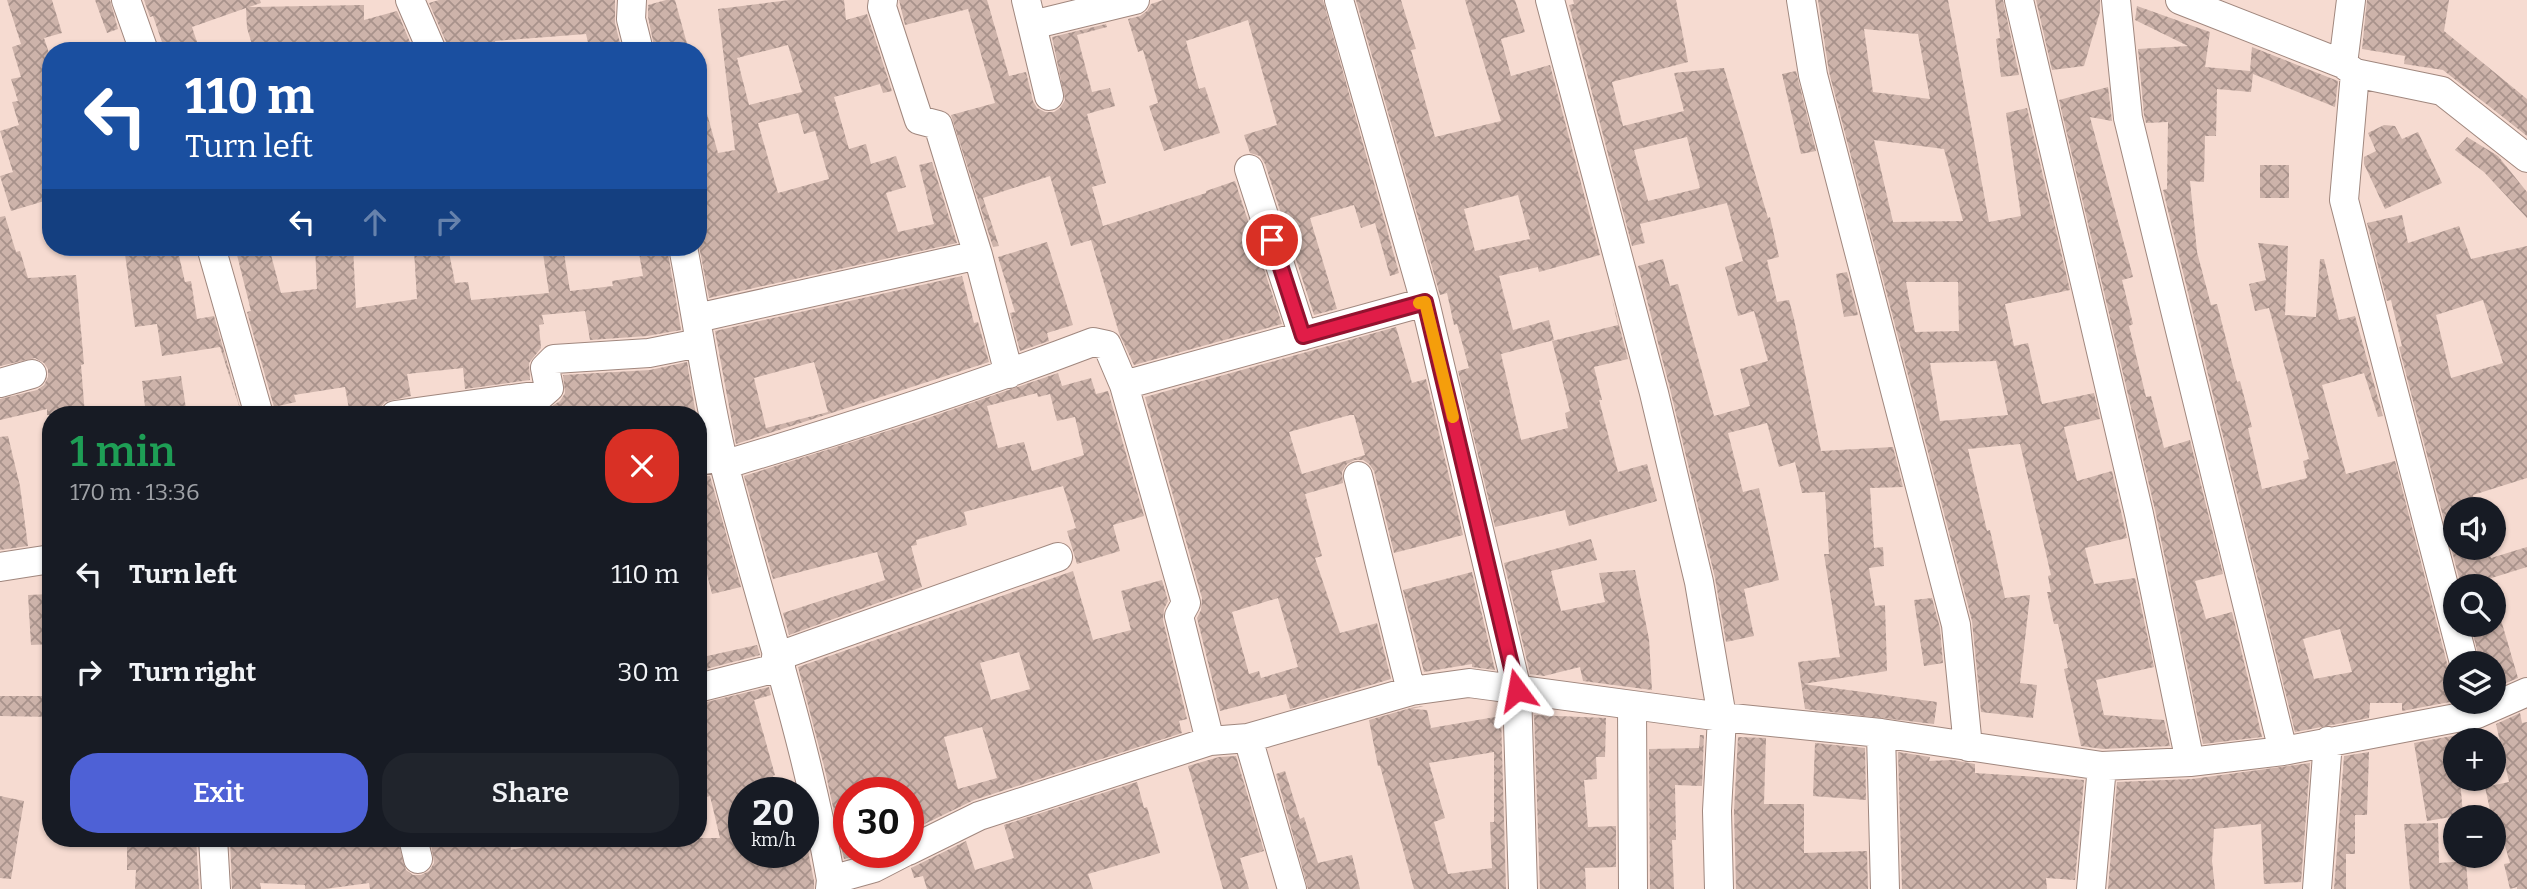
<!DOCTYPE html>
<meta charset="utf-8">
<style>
:root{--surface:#171b24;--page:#20242c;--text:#f1f3f6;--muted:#9ea1a6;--accent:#4e61d6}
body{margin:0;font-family:Bitter,serif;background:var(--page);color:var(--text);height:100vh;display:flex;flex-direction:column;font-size:26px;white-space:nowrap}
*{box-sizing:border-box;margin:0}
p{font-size:23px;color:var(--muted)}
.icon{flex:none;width:38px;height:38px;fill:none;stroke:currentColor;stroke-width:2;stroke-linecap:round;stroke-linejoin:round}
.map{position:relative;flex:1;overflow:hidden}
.side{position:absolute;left:42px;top:406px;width:665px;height:441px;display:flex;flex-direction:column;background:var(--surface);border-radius:28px;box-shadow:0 2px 5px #0004}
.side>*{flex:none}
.banner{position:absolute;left:42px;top:42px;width:665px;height:214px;border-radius:28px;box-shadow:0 2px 5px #0004;background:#1a4fa0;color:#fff;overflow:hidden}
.tools{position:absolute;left:2443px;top:497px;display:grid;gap:14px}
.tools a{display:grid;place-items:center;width:63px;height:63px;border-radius:50%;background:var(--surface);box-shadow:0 2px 5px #0004;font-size:35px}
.speed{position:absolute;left:728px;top:777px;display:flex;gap:14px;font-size:35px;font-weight:700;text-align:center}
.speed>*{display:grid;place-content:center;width:91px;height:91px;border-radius:50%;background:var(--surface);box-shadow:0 2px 5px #0004;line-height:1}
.speed small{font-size:18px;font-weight:400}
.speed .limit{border:10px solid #d22;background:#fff;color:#111}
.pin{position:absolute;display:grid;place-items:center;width:60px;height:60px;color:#fff;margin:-30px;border:4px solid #fff;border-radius:50%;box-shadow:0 2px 7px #0007}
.me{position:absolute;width:77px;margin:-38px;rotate:347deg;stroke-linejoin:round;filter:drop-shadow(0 0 5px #0008)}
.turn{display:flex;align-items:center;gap:24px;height:147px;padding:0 28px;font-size:32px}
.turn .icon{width:91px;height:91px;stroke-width:2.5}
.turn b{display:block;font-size:49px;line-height:60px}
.lanes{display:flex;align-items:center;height:66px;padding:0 28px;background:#0003;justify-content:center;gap:35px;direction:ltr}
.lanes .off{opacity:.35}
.round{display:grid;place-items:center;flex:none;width:74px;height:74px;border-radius:28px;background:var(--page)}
.head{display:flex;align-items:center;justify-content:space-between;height:119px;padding:0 28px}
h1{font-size:42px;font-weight:600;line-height:52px;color:#1e9e55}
.cta{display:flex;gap:14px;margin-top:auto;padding:14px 28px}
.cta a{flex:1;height:80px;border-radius:28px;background:var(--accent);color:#fff;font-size:28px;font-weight:600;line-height:80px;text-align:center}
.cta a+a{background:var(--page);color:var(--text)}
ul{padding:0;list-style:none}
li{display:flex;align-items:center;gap:21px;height:98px;padding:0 28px}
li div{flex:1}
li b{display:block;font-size:26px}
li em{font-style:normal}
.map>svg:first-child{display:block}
.building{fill:url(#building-cross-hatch);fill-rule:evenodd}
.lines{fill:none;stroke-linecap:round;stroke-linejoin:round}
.minor-casing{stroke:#a0877e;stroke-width:30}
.minor{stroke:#fff;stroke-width:28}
.route-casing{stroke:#92132f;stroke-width:18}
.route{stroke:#e11d48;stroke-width:12}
.slow{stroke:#f59e0b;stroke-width:12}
</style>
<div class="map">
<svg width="2527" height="889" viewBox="0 0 2527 889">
<defs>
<pattern id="building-cross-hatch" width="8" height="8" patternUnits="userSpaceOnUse" patternTransform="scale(1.75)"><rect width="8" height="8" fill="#cdb3aa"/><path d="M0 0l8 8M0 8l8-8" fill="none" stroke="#a8928b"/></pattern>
</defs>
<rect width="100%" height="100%" fill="#f6dbd1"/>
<path class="building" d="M7,0h45l10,33 -18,5 7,21v140l-40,12 -11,-35 13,-4 -13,-41 19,-6 -7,-23 6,-1 -7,-22 10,-2 -9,-30 9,-3z
M95,0h15l8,29 -11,4z
M144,0h116l1,3 -12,4 115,-2v15l33,-9 13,31 -20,5 -65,4h-71l-7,-23 -1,-20 -54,19 8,24h-35l-12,-35 -3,1z
M439,0h176v23l7,28h-32l-4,-17 -91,7 3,10h-48l-21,-48z
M666,0h9l14,51h-34l-7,-34v-12z
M789,0h55l2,20 21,-6 25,77 -9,2 -3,-9 -46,13 15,52 17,-5 5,20 25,-8 10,31 -20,6 12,39 36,-8 -15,-59 13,-3 25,81 -248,55 -11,-57v-137l6,-1 14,50 17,-3 -17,-141zM788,45l14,47 -53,13 -12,-47zM798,113l6,21 11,-3 14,48 -51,14 -20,-70z
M899,0h88l22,76 17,-4 7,29 4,7 8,4h9l6,-4 5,-8 -13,-63 54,-13 1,3 -30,8 15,57 18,-4 5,18 -28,8 19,69 -14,4 11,39 103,-33v-2l29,-10 47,143 -148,41 -15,-32 -28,-93 -20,6 -21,-70 -67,22 16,48 -6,1 -42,-132 44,-12 -27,-94 -63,16z
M1163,0h160l76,273 -9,3 -15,-53 -14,5 -7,-23 -44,13 27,91 -23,6 -49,-151 -5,-8 -10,-3 -6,-18 33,-10 -29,-105 -62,21 13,48 6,-2 15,46 -56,18 -15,-45 9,-3 -15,-53 -5,2 -10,-33 12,-3 7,-5 4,-7z
M1356,0h45l15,49 -5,1 24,87 66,-16 -36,-121h50l10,32 -24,7 10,37 39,-11 50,190 -61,17 -1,-5 -39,9 14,54 36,-10 5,20 -53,14 20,86 47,-12 -3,-15 5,-2 -18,-70 66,-16 -7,-30 17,64 -34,8 8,33h-3l19,72 29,-8 10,37 -88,25 -4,-16 -70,17 -37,-156 11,-3 -12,-44 -3,1 -7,-32 -7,2zM1518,195l12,44 -55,12 -11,-42z
M1573,0h103l12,62 -76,20 11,44 61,-15 -10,-38 50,-5 44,150 2,-1 9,40 -12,3 10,42 12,-2 5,19 27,132 72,-4 10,40 -33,1 4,60 9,-1 1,19 -15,2 6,38 10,-1 2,66 -84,13 134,18 -3,22 -129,-15 -7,-47 42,-5 -16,-103h5l-4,-62 -23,1 -7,-31 -16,5 -12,-44 -39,10 15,59 16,-4 20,92 -35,9 10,47 -28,6 -11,-64 -45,-189 -32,-123 25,-7 7,27 8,-2 36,132 36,-10 -10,-37 28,-8 -14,-50 -16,5 -13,-49 18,-6 -16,-58 -87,21 5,19 -13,3 -63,-241 5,-1zM1687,137l13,51 -52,13 -14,-51z
M1818,0h130l41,222 32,-6 -15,-103 21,-5 43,182 -65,14 9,42 14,-3 14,61 52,-11 6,26 -36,8 13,54 35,-10 15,67 -42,10 9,36 41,-6 19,89 -58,13 8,35 60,5 6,26 -67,3 -22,-3 -17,-77 4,-1 -10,-44h-4l-7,-32h4l-3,-16 3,-1 -31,-131 -52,5 19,82 3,-1 15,68 25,-3 -10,88 17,2 -4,33 -52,-6 -9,-91 -143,-549zM1864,29l54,5 12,65 -57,-7zM1874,140l70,9 19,72 -70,1zM1906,282h52l1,49 -44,1zM1996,361l12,54 -68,6 -10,-58z
M1995,0h8l16,75 -18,2 -5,-38 4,-1z
M2036,0h64v12l-16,54 -32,4z
M2367,0h82l-5,31 83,68v37l-84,-66 -39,-6 1,-8 -43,-7z
M2137,6l73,26 -5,35 45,4 2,-24 86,34 -3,26 -82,-33 -2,18 -34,-3 -1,47h-11l-1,46 -14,-1 7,71 14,53 6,-1 20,78 3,-1 12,46 -4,1 14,61 45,-11 -4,-17 6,-2 -40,-151 -14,3 -6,-27 17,-4 -8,-37 30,3 -3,69 31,2 4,-58h4l15,61 16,-4 28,100 -5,1 -14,-44 -42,12 24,89 49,-13 53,206 7,10v24l-53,10v-8h-32l-1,15 -74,14 -132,-542 4,-1 1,-67 -22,1 -2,-8 -6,-66 50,-3 -53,-26zM2340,629l12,43 -38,7 -11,-40z
M1796,71l20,80 -15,3 -19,-80z
M2108,87l4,34 -22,-4 43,160 -11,3 11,44 -4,2 17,71 5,-1 13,52 26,-8 33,134 -28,7 11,38 26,-7 30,125 -59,7 -48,-234 -96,-410z
M2384,125l11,1 7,13 16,-7 24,51 -57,26 -21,-45v-7l12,-6 -8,-18z
M2467,137l31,19 29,36v26l-43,-46 -29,-22z
M2260,165h29v33h-29z
M2402,215l6,28 51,-17 12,33 56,-13v232l-54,17 4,14h-22v39h33l3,10 36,-11v20l-45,14 1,5h-22l-62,-239 3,-1 -11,-46 -4,1 -20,-78zM2483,300l20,63 -52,15 -15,-63z
M5,216l11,36 4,-1 8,27 48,-3 8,89 -3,1 4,50h-38v-6l-47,11v-21l37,-9 7,-5 4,-8v-8l-4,-6 -9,-5 -35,8v-149z
M1047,242l26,83 -26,8 2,8 -29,10 -10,-38 5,-1 -17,-55z
M124,247h53l8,35 6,-1 6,38 17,-3 28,99 -22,-68 -58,9 -5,-32 -22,3z
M235,247h34l12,46 36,-4 -2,-42h38l3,61 61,-9 -3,-49 2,-3h32l7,36 13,-1 3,18 78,-7 -7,-46h21l7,44 43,-5 -1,-5 31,-5 -5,-29h29l14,83 -34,6 -57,4 -5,-29 -43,4 2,9 -5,1 2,23 -12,15 1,17 -65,9 -2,-21 -56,6 4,22 -26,6 -5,6 -1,7h-29l-5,-28 -51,8 2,7 -22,5 -27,-95 4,-1z
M1847,272l11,43 -14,2 -8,-43z
M962,276l12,47 4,-1 11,40 -253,82 -21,-113zM814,362l14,50 -62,16 -12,-50z
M1396,327l16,56 14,-4 37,156 -69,18 -20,-82 -5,-7 -6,-4h-8l-8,4 -5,8 1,11 -38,11 17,62 -7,2 25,75 37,-10 14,56 -101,30 -4,-15 -66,17 -23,-93 4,-8 1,-12 -57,-201zM1350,415h4l11,40 -63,19 -13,-42zM1278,598l20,69 -37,11 -2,-7 -10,3 -17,-62z
M687,362l9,53h-18l-2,-7 -42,7h-115l25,-4 16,-10 5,-8 -2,-18 87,-5z
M1058,373l4,13 29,-8 5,16 12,-3 36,125 -31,9 7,26 -43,13 -10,-33 9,-3 -13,-42 -99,26 3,13 -51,15 1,5 -6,1 11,41 -133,48 -6,-22 102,-33 -8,-28 -104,27 -29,-103 175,-55zM1037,393l1,4 12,-3 7,27 18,-4 9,38 -52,16 -8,-29 -26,6 -11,-42z
M181,376l6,39h-41l-4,-34z
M8,436l12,50 8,60 -28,4v-113z
M710,476l31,111 -29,7 -5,-20 -9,2v-99z
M1591,539l6,21 -46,11 10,40 44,-9 -6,-29 36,-3 14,69 3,51 -69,-9 -3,-14 -36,9 -14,-2 -26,-111z
M1073,571l20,69 38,-10 -10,-39 41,-11 6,21 -4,8 -1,11 24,99 -8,2 3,12 -208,67 -66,32v-39h-59v59h6l1,4 -12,3 -19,-89 -27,-103zM1019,652l11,37 -39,11 -11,-37zM982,727l15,51 -39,11 -14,-52z
M1472,572l23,98 -23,-3v-3l-48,8 -21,-82z
M51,594v50l-20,1 -3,-50z
M1932,598l8,30 3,35 -19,3 -10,-66z
M2499,613l19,65 -24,10v-25h-14l-9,-38h23v-11z
M757,645l3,10 -62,16v-13z
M769,687l2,8 -17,5 21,75 -2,1 4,17h-33v59h59v-27l11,56v8h-444l-1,-6 -44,6h-20v-4l-45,-2 1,6h-29l-2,-51h55v9l73,-9h39l9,32 7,5h8l8,-4 5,-8 -4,-25h79l2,12 56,-12h153l-10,-42 -7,2 -5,-18v-76z
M0,696h51v21l-51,-1z
M1424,706l-12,3 15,1 4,18 70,-12 5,173h-92l-34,-123h-2l-9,-46 45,-13zM1494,752v70h-4l2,46 -44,6 -14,-52 11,-4 -16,-55z
M2520,713l2,10 5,-1v167h-10v-2l-7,2 -6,-25 6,-1 -13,-45 -3,-1 -4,-7 -5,-23 24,-5 -13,-58z
M1534,715l72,3 -1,39h-9l1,22 -13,1 4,47 28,-1v41l-31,1 1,21h-46z
M1700,735h4l-2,51 -27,-1 1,55h-4l2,49h-24l-1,-140 50,-1z
M2457,735l-2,44h5l3,36 -36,6 -13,-78z
M1738,737l28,1 -2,66h40v49l63,-2 1,38h-132l-2,-78z
M1815,743l50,5 1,52 -53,-4z
M1898,752l32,5 -1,4 23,-1 23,4v9l109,7 -9,100 -29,-2 1,11h-145z
M2369,752l-2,63h-12v39h-9v35h-12l10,-133z
M1236,756l28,95 -24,7 9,31h-26l-35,-123 31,-9z
M2310,763l-9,119 -37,2 -3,-60 -47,5 -2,32 3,28h-107l9,-107 75,-3z
M1285,771l15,48 4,-2 14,46 34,-8 8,34h-52l-32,-115z
M1137,782l7,26 3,-1 13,46 -72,21 5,15h-166l-4,-13 -9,2 -3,-10 55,-27 9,29 39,-12 -10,-33z
M0,796l24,5 -13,78 -11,-1z
M2438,823l1,40 27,-2 2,28h-58l-6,-65z
M127,838h69l3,51h-64l1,-19h-9z"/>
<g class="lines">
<defs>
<path id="minor" d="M126,0l18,51
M410,0l22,51
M632,0l-1,19 8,32
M883,0l-1,7 37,113 19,5 40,130 31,119
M1026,0l23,96
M1339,0l86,302 92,388 6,199
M1550,0l104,393 45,189 23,135 -5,94 2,78
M1801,0l12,75 143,550 12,122
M2019,0l120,514 51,248
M2116,0l12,118 155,633
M2180,0l163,64 12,9 87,18 85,67
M1032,25l103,-25
M2343,64l8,-64
M2355,73l-11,127 120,463
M1249,169l54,167
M211,247l48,168
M683,247c14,71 23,142 40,213 36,140 83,277 108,420l-1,9
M697,318l281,-63
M0,383l32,-9
M1124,385l301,-83
M395,415l146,-20 8,-7 -4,-20 9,-9 95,-6 50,-10
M698,461l25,-4 10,5c121,-36 242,-75 360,-120l14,3 17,40 62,218 -7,13 31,125
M1358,476l53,215
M0,567l51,-8
M776,657l282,-100
M698,688l83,-21
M1632,705l1,184
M1881,733l4,156
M1248,738l44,151
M213,838l3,51
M413,838l5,21
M908,851l71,-35 231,-75 38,-3 163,-47 58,-8 253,34 159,16 221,33 88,-4 93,-11 194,-37 50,-22
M831,880l43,-12 31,-16
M2091,889l11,-123
M2317,889l11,-148"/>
</defs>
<use href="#minor" class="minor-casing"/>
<use href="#minor" class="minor"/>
</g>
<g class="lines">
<defs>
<path id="route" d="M1272,240l31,96 122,-34 92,388"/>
</defs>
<use href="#route" class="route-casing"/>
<use href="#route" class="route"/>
<path class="slow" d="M1419,303l6,-1 28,115"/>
</g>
</svg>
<div class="tools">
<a><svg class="icon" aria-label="sound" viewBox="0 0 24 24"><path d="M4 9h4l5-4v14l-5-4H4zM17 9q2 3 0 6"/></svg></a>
<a><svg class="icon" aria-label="search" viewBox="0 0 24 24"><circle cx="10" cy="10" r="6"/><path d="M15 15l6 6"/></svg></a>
<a><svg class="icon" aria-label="layers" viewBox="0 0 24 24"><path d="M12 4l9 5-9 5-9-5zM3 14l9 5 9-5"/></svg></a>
<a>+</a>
<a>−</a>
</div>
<div class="speed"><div>20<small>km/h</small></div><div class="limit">30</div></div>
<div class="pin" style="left:1272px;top:240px;background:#d93025"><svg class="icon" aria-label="arrive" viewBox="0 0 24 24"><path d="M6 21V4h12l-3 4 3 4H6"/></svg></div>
<svg class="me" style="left:1517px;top:690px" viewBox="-20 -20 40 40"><path d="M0-17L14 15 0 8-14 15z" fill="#e11d48" stroke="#fff" stroke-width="4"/></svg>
<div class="banner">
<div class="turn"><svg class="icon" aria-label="left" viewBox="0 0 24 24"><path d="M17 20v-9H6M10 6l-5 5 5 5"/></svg><div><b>110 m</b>Turn left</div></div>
<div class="lanes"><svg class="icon" aria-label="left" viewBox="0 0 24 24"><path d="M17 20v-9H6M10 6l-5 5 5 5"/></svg><svg class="icon off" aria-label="ahead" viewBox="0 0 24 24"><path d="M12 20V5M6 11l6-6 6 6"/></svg><svg class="icon off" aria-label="right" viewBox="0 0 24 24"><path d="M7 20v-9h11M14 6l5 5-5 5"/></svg></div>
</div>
<section class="side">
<div class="head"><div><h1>1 min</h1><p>170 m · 13:36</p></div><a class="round" style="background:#d93025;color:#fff"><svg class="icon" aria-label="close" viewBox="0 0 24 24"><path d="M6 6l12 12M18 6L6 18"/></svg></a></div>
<ul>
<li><svg class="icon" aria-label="left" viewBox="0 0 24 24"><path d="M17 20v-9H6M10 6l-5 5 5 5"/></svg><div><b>Turn left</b></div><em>110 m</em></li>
<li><svg class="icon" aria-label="right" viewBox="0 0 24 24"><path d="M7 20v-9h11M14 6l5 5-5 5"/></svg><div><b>Turn right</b></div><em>30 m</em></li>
</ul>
<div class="cta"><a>Exit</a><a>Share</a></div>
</section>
</div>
